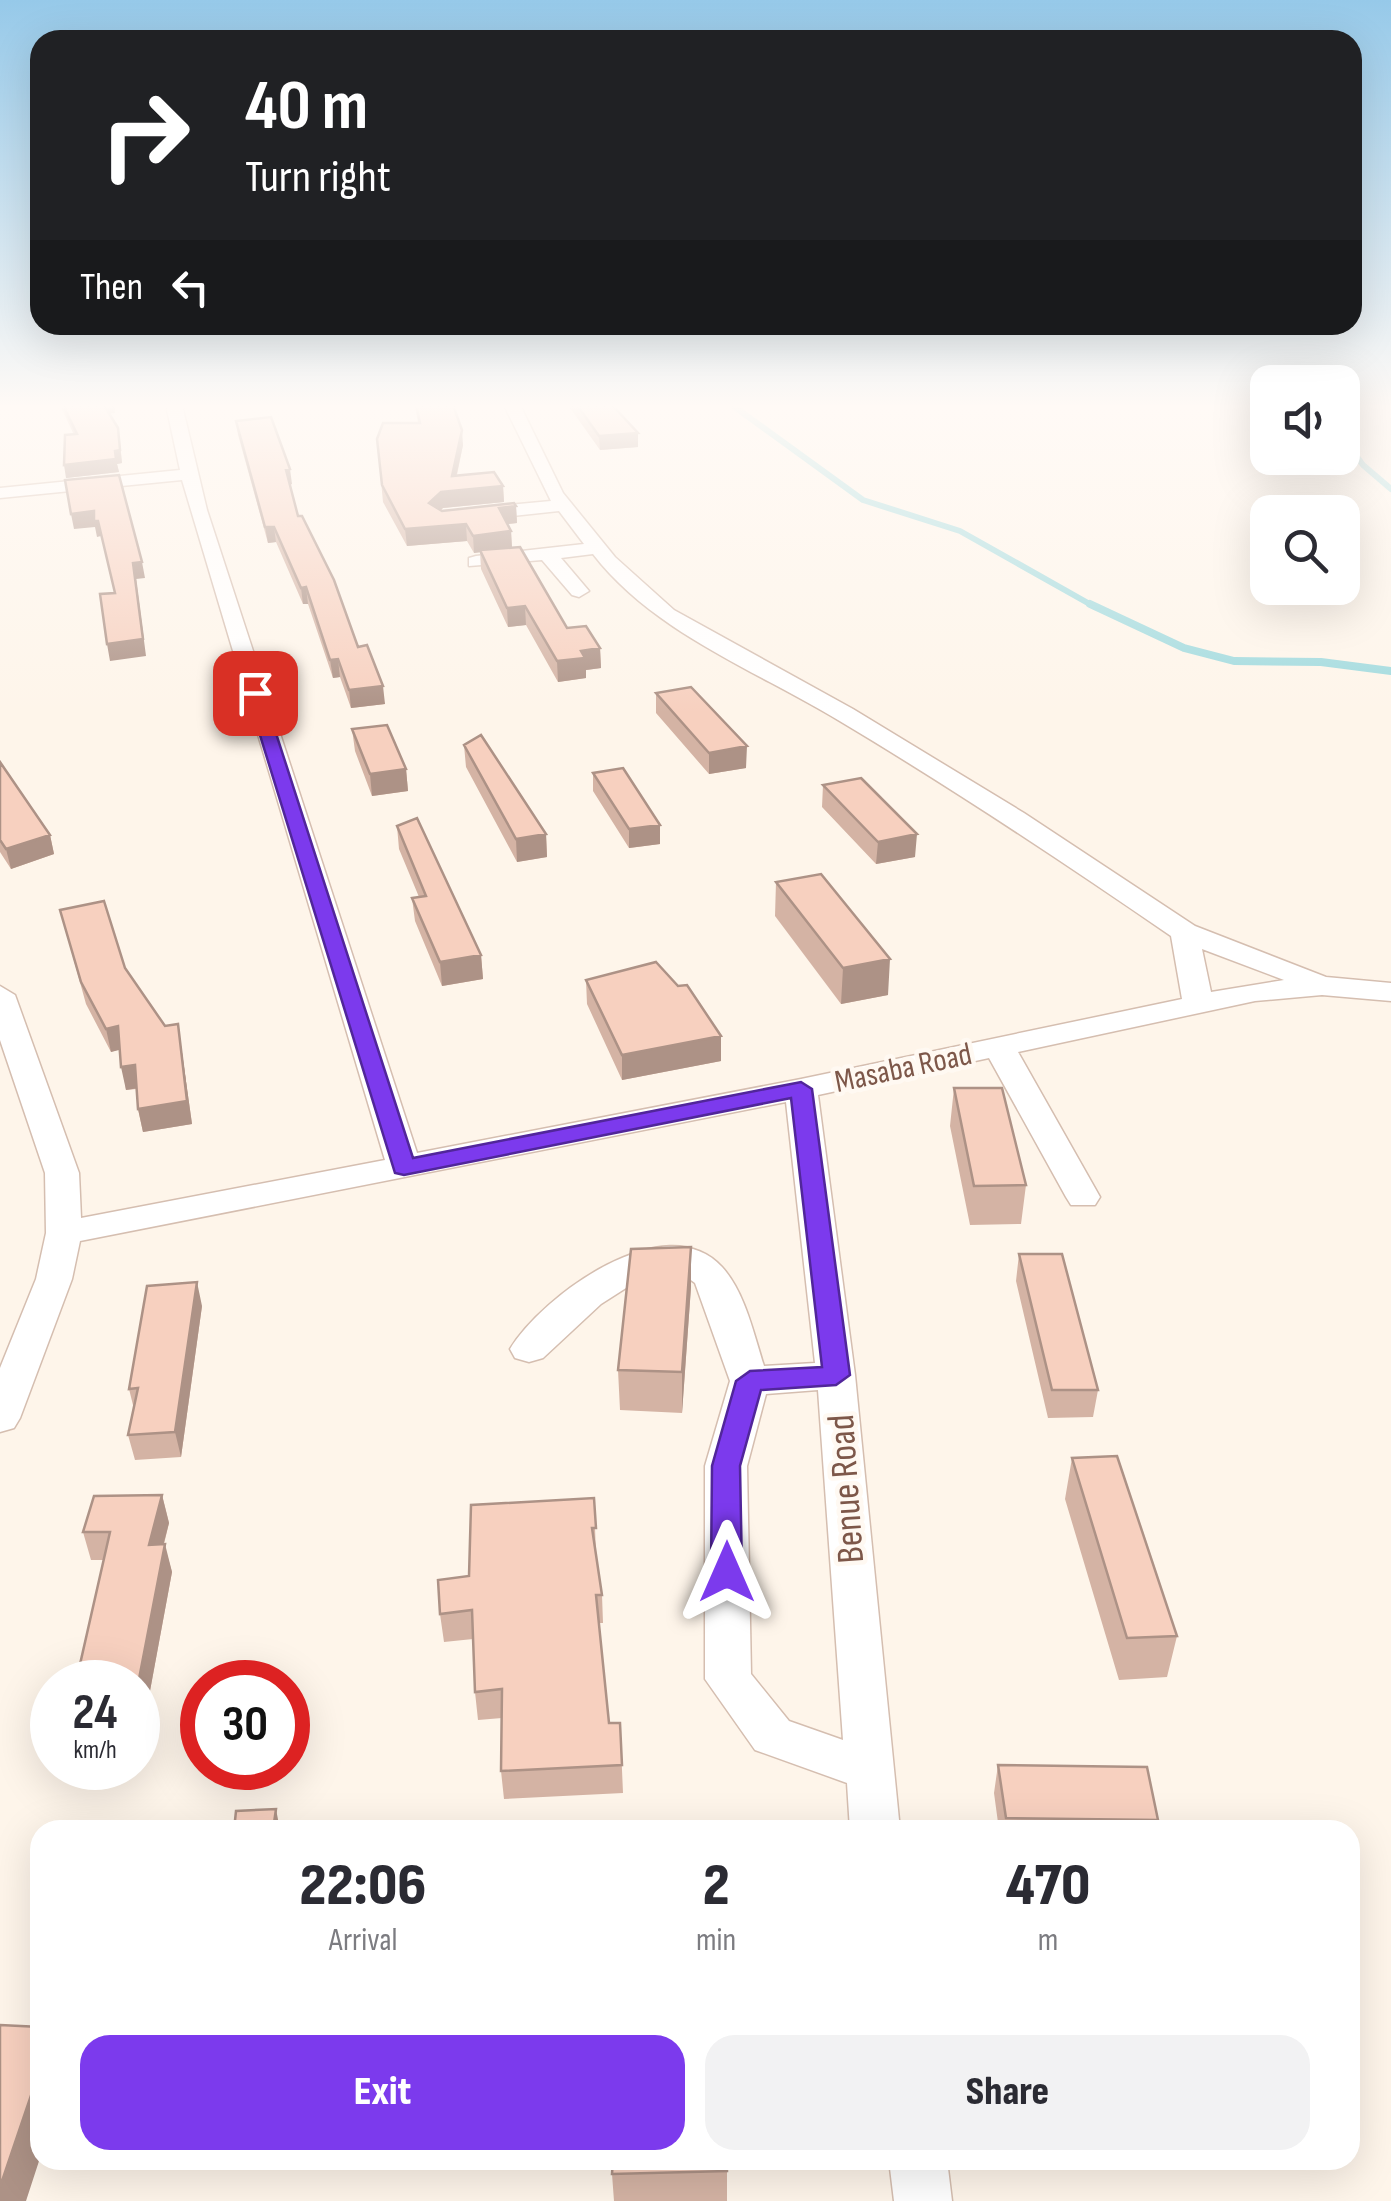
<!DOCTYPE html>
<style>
:root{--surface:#fff;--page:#f2f2f3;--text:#2b2b33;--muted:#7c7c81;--accent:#7c3aed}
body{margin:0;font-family:"Sofia Sans Condensed",sans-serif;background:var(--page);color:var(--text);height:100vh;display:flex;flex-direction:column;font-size:38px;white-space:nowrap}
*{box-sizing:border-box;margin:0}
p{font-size:32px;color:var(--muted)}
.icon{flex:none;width:55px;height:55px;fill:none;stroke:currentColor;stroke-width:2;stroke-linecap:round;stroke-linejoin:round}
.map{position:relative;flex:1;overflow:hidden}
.details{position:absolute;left:30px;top:1820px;width:1330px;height:350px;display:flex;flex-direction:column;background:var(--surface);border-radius:30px;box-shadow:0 10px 40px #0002}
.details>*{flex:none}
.guide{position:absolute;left:30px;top:30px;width:1332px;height:305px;border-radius:30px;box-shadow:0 10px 40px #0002;background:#202124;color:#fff;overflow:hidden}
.fabs{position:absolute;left:1250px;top:365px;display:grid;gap:20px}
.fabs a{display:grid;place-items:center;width:110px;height:110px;border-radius:20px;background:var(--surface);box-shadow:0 10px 40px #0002;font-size:50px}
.speed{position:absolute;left:30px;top:1660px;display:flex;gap:20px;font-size:50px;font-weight:700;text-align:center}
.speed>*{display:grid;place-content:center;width:130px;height:130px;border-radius:50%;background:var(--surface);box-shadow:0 10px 40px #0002;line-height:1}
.speed small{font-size:25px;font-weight:400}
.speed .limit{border:15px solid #d22;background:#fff;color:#111}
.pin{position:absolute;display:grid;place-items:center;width:85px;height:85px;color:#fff;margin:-42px;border-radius:20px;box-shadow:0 5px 15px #0006}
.me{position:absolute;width:110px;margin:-55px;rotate:0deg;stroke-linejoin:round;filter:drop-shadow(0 0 8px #0008)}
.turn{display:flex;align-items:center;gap:35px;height:210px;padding:0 50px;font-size:45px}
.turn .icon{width:130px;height:130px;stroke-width:2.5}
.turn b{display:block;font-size:70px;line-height:85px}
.then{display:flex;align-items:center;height:95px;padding:0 50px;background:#0003;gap:20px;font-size:38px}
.eta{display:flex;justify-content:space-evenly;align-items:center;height:170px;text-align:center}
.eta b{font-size:60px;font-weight:800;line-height:70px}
.action{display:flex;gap:20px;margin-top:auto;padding:20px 50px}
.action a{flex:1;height:115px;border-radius:30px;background:var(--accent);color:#fff;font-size:40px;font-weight:800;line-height:115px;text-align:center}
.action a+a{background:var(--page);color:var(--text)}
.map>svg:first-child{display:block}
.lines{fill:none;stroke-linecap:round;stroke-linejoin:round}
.stream-far1{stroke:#a0dade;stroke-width:6}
.stream{stroke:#a0dade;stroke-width:8}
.minor-casing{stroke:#d5beb0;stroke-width:3}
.minor{fill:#fff;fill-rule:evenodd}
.wall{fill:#d4b3a4}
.shaded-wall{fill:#ad9286}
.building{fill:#f7d0bf;stroke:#ad9286;stroke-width:2.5}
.route{fill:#7c3aed;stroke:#51269a;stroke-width:2.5}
.labels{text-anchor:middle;stroke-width:9;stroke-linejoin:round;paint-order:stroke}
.street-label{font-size:32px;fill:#7d5749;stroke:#fff9f2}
.near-street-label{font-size:38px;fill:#7d5749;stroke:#fff9f2}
</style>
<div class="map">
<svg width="1391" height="2201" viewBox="0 0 1391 2201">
<rect width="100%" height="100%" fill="#fef5ea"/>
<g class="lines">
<path class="stream-far1" d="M732,405l131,95 97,31 135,76
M1342,437l21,28 28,24"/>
<path class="stream" d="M1090,604l94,44 50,13 87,1 70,9"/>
<defs>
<path id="minor" d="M166,405h16l25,105 210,643 384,-74 381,-80 -11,-63c-109,-75 -219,-148 -333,-216 -83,-50 -185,-88 -245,-166l-32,4 28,33 -10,6 -7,-2 -30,-35 -73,6v-8l7,-2 108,-12 -25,-33 -85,9 -9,-6 9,-6 77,-7 -47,-96h16l43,88 52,64 59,53 179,99 171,104 171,113 131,51 65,6v18l-69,-6 -67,6 -237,51 82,145 -5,8h-24l-5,-8 -77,-139 -171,37 37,280 45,455h-50l-3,-47 -92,-33 -50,-71v-213l25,-85 -35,-98 -18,-13 -26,2 -50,32 -58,54 -14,4 -14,-4 -5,-9c32,-53 156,-144 212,-82 23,25 32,68 42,99l51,-3 -29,-261 -706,139 -8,38 -52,139 -6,10 -14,4v-64l36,-89 10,-46 -1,-60 -45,-133v-54l15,9 64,178 2,45 304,-58 -203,-680 -182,18v-10l180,-18zM1202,949l82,31 -73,12zM818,1390l25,350 -54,-19 -38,-47 -4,-208 19,-72z
M889,2160h58l5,41h-58z"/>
</defs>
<use href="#minor" class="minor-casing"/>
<use href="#minor" class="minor"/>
</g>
<path class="wall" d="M60,405h54l1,8h-6l9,15 2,13 2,22 -5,1 2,8 -53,6 8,-43z
M415,405h38l10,40 -6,30 46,11 1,16 -61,6 -2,2 75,-4 1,17 -10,1 4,7 1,17 55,80 33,20 1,20 -15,2v8l-28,4 -32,-57 -18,2 -27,-58 -1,-17 -6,1 -7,-12 -60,5 -24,-44 -6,-63 41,-16z
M568,405h44l26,28v14l-38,3z
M236,421l56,63 -2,1 8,31 87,188 -34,4 -11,-31 -7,1 -25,-74h-5l-27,-62 -8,1 -30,-108z
M656,693l90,75 -37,6 -53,-61z
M352,729l54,40 2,22 -36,5 -17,-45z
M464,745l82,89 1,23 -30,5 -51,-95z
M0,762l50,73 4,19 -43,15 -11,-17z
M593,773l67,52v19l-31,4 -36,-57z
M823,785l92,72 -39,7 -54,-57z
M397,826l84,129 2,24 -41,7 -27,-65 -3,-23 7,-1 -20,-48z
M776,882l112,113 -47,9 -66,-88z
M60,910l65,58 40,58 13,-2 14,100 -49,8 -5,-23 -2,-20 -10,1 -6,-41 -9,3 -25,-48z
M586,980l135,56v25l-99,19 -35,-76z
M954,1088l72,97 -5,39 -51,1 -20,-99z
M691,1247v40l-9,126 -62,-3 -2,-40z
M1019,1254l79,136 -5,27 -45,1 -32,-137z
M202,1306l-21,151 -46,3 -7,-25 6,-26 -5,-20z
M1072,1458l105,178 -10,41 -48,3 -54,-181z
M162,1495l7,28 -5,21 8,28 -25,135h-9v-25h-62l28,-122h-13l-8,-28z
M594,1498l2,58 6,39 1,28h-4l10,100h11l3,70 -119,6 -3,-28 1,-53 -24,2 -3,-28 -2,-53 -29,3 -4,-28 29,-38z
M998,1765l160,55 -2,10h-157l-5,-37z
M727,2160v41h-113l-2,-27z"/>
<path class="shaded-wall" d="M103,405h11l1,8 -11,1z
M118,428l4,35 -5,1 2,8 -53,6 -2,-13 51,-14z
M462,430l1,15 -10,46 50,-5 1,16 -61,6 -13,11 -1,-16 23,-27z
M638,433v14l-38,3 -1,-14z
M290,469l2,15 -4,1 -2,-15z
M516,506l1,17 -17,2 -1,-17z
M94,511l4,10 3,15 -4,1 -2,-10 -21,2 -3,-15z
M466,524l1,17 -60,5 -2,-17z
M265,527h9l2,15 -8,1z
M511,531l1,17 -38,5 -1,-17z
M142,562l3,16 -9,1 10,77 -36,5 -3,-17 26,-81z
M306,587l2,17h-5l-2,-16z
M525,606l1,19 -18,2 -1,-19z
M600,648l1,20 -15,2v8l-28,4 -1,-21 24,-10z
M338,659l2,18 -7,1 -3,-18z
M383,686l2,18 -34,4 -2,-18z
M747,746l-1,22 -37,6v-21z
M406,769l2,22 -36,5 -2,-22z
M660,825v19l-31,4v-19z
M546,834l1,23 -30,5 -1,-23z
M917,834l-2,23 -39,7 2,-22z
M50,835l4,19 -43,15 -5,-20z
M481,955l2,24 -41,7 -2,-24z
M890,959l-2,36 -47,9 2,-36z
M178,1024l14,100 -49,8 -5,-23z
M118,1026l5,23 -12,3 -5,-23z
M721,1036v25l-99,19v-25z
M135,1065l4,23 -13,2 -5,-23z
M691,1247v40l-9,126v-41z
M197,1282l5,24 -21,151 -6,-25z
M162,1495l7,28 -13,50 -7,-28z
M165,1544l7,28 -25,135 -8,-28z
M276,1809l4,21h-7z
M40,2069v89l-14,43h-26v-14z"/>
<path class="building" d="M63,405h41l14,23 2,22 -5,1 1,8 -52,6 1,-30 12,-1z
M416,405h37l9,25 -10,46 42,-4 9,14 -62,6 -12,11 13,8 72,-8 2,3 -17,2 12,23 -38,5 -7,-12 -61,5 -23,-44 -5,-46 6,-16h37z
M577,405h35l26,28 -39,3z
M271,417l19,52 -4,1 12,46h4l32,64 24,67 9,-2 16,41 -34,4 -11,-31 -8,1 -24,-73 -5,1 -27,-61h-9l-29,-106z
M119,475l23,87 -9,1 10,76 -36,5 -7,-50 15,-1 -17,-72h-4v-10l-23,3 -6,-34z
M520,547l47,81 19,-2 14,22 -19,3 4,7 -28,3 -32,-55 -18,2 -27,-58z
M691,687l56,59 -38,7 -53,-60z
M387,725l19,44 -36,5 -18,-45z
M481,735l65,99 -30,5 -52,-94z
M0,762l50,73 -44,14 -6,-9z
M623,768l37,57 -31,4 -36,-56z
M861,778l56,56 -39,8 -55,-57z
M417,818l64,137 -41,7 -28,-64 14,-2 -29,-70z
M821,874l69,85 -47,9 -67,-86z
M104,901l21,67 40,58 13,-2 9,77 -49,8 -3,-44 -14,2 -3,-41 -12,3 -25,-47 -21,-72z
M656,962l22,24 9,-1 34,51 -99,19 -36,-75z
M954,1088h48l24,97 -52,1z
M691,1247l-9,125 -64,-2 13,-121z
M1019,1254h43l36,136h-46z
M197,1282l-22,150 -47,3 10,-47 -9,1 18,-103z
M1117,1456l60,180 -50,2 -55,-180z
M162,1495l-13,50 16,-1 -26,135 -63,3 34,-150h-27l11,-36z
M594,1498l2,30h-4l10,67h-6l13,128h11l2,42 -121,6 1,-82 -27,3 -3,-82 -32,4 -2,-34 31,-4 2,-71z
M998,1765l149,2 11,53 -152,-2z
M276,1809l-3,21h-39l2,-19z
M0,2025l40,2v42l-40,118z
M613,2160h114v11l-115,3z"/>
<linearGradient id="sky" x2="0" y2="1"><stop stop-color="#96c9e9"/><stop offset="0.57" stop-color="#fffaf6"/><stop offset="1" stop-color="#fffaf6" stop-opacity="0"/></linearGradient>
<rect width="1391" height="713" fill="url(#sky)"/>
<path class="route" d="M255,688l8,5 150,465 388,-76 11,7 38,286 -14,10 -75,5 -21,76 2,106 -4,9 -11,3 -11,-3 -5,-9 1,-106 24,-85 14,-10 72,-4 -31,-269 -387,77 -9,-2 -148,-480z"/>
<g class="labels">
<g class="street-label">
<text transform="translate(903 1067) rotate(-12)" y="11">Masaba Road</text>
</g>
<g class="near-street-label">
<text transform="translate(845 1489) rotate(-94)" y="13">Benue Road</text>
</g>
</g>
</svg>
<div class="fabs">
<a><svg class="icon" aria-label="sound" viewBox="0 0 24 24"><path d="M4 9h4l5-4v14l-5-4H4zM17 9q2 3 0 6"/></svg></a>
<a><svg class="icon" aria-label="search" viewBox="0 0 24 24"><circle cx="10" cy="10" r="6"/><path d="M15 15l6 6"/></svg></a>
</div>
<div class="speed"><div>24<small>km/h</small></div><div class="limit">30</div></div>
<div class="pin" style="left:255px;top:693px;background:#d93025"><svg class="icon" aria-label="arrive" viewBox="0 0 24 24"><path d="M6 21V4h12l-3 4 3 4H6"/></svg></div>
<svg class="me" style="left:727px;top:1572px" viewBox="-20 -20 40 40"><path d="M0-17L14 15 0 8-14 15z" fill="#7c3aed" stroke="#fff" stroke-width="4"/></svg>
<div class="guide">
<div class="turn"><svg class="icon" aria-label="right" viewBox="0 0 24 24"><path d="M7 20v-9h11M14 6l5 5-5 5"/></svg><div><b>40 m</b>Turn right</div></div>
<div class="then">Then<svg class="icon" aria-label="left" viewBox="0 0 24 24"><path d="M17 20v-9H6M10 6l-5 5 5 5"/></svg></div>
</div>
<section class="details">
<div class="eta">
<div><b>22:06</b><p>Arrival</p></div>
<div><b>2</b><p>min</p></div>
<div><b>470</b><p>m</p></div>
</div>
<div class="action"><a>Exit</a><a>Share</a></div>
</section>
</div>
